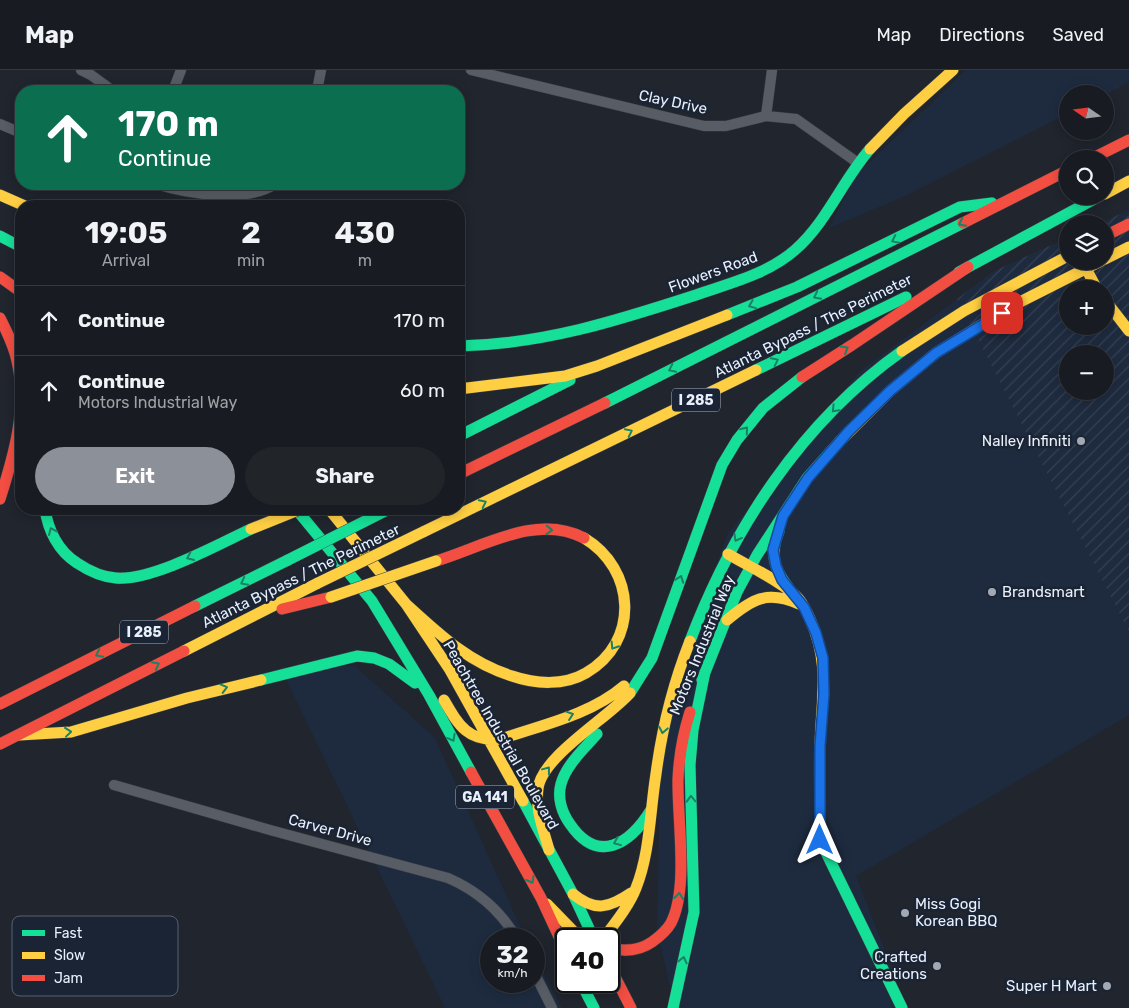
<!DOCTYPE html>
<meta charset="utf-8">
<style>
:root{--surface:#181c22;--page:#21252a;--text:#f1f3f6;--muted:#9fa1a5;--line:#363a40;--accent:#8c9099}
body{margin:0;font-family:Rubik,sans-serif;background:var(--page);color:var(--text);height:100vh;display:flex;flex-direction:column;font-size:19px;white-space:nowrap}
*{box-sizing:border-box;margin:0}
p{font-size:16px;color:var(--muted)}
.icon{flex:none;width:28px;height:28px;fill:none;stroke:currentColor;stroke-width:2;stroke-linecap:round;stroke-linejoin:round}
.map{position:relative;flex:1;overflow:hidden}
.drawer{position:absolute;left:15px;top:130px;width:450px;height:315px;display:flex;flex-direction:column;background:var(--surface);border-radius:20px;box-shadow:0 2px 12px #0003,0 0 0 1px var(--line)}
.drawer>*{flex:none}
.hud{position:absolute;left:15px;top:15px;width:450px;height:105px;border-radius:20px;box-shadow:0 2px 12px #0003,0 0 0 1px var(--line);background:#0b6e4f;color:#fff;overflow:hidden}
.needle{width:32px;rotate:284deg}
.fabs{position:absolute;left:1059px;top:15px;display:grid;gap:10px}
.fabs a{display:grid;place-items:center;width:55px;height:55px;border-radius:50%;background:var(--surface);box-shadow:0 2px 12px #0003,0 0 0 1px var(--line);font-size:25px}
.speed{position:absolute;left:480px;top:858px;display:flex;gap:10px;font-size:25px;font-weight:700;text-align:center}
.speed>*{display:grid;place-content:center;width:65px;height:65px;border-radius:50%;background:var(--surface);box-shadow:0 2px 12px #0003,0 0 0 1px var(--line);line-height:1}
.speed small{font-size:12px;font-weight:400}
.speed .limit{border:2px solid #111;border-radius:8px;background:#fff;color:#111}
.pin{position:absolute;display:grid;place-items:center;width:42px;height:42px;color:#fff;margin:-21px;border-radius:10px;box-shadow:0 2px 8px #0006}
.me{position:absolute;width:55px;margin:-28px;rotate:0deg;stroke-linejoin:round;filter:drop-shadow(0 0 4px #0008)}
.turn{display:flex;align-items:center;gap:18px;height:105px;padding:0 20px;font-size:22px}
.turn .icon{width:65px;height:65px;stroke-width:2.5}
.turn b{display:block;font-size:35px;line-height:42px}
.eta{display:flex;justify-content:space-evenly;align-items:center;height:85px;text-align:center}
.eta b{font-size:30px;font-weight:700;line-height:35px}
.primary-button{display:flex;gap:10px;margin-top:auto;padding:10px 20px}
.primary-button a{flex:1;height:58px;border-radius:30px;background:var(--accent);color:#fff;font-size:20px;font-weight:700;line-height:58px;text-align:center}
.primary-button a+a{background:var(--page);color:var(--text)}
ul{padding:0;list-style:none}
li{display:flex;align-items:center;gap:15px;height:70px;padding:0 20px;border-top:1px solid var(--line)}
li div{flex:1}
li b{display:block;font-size:19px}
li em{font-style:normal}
header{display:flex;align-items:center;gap:30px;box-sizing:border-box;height:70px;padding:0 25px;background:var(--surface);border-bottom:1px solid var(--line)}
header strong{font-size:24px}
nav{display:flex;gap:28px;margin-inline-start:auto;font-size:18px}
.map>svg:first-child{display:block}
.built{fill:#1e2b3f}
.industrial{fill:url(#industrial-furrows);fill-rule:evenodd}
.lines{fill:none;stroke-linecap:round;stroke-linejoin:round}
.street-casing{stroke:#3b4047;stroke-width:11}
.fast-casing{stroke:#3b4047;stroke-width:12}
.slow-casing{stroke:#3b4047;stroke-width:12}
.jam-casing{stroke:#3b4047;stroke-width:12}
.street{stroke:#585d65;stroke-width:10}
.fast{stroke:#16e098;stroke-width:11}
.slow{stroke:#ffcf43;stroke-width:11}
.jam{stroke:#f24e42;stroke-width:11}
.fast-bridge-casing{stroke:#3b4047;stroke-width:12;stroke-linecap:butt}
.slow-bridge-casing{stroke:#3b4047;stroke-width:12;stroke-linecap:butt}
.fast-bridge{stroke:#16e098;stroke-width:11}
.slow-bridge{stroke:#ffcf43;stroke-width:11}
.oneway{stroke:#188266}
.route-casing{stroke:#114b97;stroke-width:12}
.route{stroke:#1a73e8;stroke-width:9}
.poi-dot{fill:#a2a9b3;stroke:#1a2434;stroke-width:2}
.labels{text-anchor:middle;stroke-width:5;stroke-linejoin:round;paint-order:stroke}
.shield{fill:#1a2434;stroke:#aab3bf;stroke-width:1}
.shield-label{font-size:14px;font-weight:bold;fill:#e8f0fb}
.street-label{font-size:15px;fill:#e8f0fb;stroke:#1a2434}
.poi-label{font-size:15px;fill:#e8f0fb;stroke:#1a2434;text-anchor:end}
.key{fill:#1a2434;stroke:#586170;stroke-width:1}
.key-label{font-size:14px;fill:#e8f0fb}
</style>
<header>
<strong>Map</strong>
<nav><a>Map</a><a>Directions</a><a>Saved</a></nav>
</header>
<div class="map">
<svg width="1129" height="938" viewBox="0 0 1129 938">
<defs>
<pattern id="industrial-furrows" width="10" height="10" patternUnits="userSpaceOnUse" patternTransform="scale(1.25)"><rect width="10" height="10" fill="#1e2b3f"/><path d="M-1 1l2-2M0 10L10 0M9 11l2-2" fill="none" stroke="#344052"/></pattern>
</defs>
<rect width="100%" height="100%" fill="#20252e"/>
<path class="built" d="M966,0h163v12l-24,13 -37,-1 -1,20 -164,83 -74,31 28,-54z
M957,229l172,333v83l-273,161 51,132h-232l-18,-78 3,-152 15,-101 53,-144 132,-162z
M355,596l80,72 91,201h-35v42h43v-25l28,52h-117l-165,-341z"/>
<path class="industrial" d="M1129,140v422l-172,-333 37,-28 73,-33 1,23h37v-37h-7zM1068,219h37v37h-37zM1068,284h37v37h-37z"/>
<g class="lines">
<defs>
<path id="street" d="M81,0l10,5 22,16
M471,0l233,56h22l40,-10 30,3 62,44
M173,21l8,-21
M317,21l4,-21
M766,46l6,-46
M0,54l21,9
M156,114c32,10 91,19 119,0
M114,715l156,45 178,48c30,13 53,33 69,61
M534,902l18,36"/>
<path id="fast" d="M0,166l21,11
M959,202l141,-76
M727,245l70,-28 163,-80 32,-4
M459,276c85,-2 157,-25 237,-51 34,-12 72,-21 99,-45 32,-28 47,-69 75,-101
M756,300l150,-73
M605,333l358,-180
M459,366l111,-56
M45,439c3,21 13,42 32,54 12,8 24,14 39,15 36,3 101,-33 135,-49
M296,439l76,92 57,94 42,77
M779,461c-9,23 -6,36 9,56
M195,536l93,-46
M690,571c43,-113 112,-219 212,-290
M261,610l96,-24 17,2 15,6 26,19
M702,610l35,-88 20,-37 50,-77 33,-37
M630,623l22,-35 70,-193 15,-25 26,-32 39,-31
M597,664c-13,15 -31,31 -36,50 -4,14 1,29 9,40 28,41 60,20 81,-14
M523,731l50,93 21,45
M820,731v39l82,168
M580,911l14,27
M673,938l21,-96 -4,-147 3,-35 12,-58"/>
<path id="slow" d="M870,79l34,-35 49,-44
M1105,124l24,-13
M0,125l25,11
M1105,189l24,-12
M1082,191l15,28
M1105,230l24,31
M902,281l62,-40 104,-55
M459,319l106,-13 32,-10 130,-51
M840,371l50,-50 46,-38 76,-47 89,-45
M329,439l77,95 44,66 73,131
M423,462l333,-162
M728,484c22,13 49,25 68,42 7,6 10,15 14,23 21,47 11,79 10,128 -1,18 0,36 0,54
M406,534c33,30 63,59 106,72 23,8 52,10 74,-3 54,-31 50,-104 -2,-135
M727,550c25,-21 40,-30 72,-16
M184,581l134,-68
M444,630c15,26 24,42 57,39 41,-14 89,-24 123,-53
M19,665l52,-3 116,-34 74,-18
M549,780c-5,-19 -14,-40 -11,-61 3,-32 70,-71 92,-96
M573,824c22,18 36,14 58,-1
M547,834l34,35
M603,869c12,-16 26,-33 33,-51 14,-35 14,-77 20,-114 6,-46 17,-90 34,-133"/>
<path id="jam" d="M1091,89l38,-19
M963,153l105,-53
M1105,166l24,-12
M0,207l21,15
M0,248c7,14 14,28 17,43 11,46 -3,94 -17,138
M802,307l50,-32 116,-78
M459,404l146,-71
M436,491c47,-14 100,-48 148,-23
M282,539l49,-12
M0,634l195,-98
M0,674l184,-93
M471,702l70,126 25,54
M609,878c16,4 30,3 43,-6 7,-5 15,-12 19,-19 18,-35 6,-104 7,-144 1,-23 5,-45 12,-67
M609,895l22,43"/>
</defs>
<use href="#street" class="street-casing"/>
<use href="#fast" class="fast-casing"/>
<use href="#slow" class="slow-casing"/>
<use href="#jam" class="jam-casing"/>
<use href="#street" class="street"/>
<use href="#fast" class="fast"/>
<use href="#slow" class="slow"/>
<use href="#jam" class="jam"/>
<defs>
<path id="fast-bridge" d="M288,490l101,-51"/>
<path id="slow-bridge" d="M251,459l50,-20
M318,513l105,-51
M331,527l105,-36"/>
</defs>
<use href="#fast-bridge" class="fast-bridge-casing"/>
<use href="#slow-bridge" class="slow-bridge-casing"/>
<use href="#fast-bridge" class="fast-bridge"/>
<use href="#slow-bridge" class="slow-bridge"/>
</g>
<defs><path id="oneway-chevron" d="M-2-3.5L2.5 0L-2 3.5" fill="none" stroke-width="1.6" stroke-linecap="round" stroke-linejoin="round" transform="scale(1.25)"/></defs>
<g class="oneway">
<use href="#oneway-chevron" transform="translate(962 153) rotate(153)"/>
<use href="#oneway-chevron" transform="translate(895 170) rotate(154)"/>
<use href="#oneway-chevron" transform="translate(817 226) rotate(153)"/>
<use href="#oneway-chevron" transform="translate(752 235) rotate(158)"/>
<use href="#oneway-chevron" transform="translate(845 279) rotate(-31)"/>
<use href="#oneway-chevron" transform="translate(775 291) rotate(-26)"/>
<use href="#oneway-chevron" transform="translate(672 299) rotate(154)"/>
<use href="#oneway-chevron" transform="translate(835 339) rotate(134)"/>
<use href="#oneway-chevron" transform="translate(745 360) rotate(-51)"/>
<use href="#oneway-chevron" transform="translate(629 362) rotate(-26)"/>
<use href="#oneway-chevron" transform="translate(483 433) rotate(-26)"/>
<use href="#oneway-chevron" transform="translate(549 460) rotate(2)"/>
<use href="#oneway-chevron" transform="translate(52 461) rotate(-114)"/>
<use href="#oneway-chevron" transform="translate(737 468) rotate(119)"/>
<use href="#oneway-chevron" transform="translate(190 487) rotate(156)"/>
<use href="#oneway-chevron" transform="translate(680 509) rotate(-70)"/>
<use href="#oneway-chevron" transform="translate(244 512) rotate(153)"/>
<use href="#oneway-chevron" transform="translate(614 576) rotate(122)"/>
<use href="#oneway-chevron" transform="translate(99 584) rotate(153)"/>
<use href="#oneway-chevron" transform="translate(156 595) rotate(-27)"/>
<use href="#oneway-chevron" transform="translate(224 618) rotate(-15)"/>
<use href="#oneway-chevron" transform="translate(570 645) rotate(-19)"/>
<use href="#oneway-chevron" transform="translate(663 660) rotate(101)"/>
<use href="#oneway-chevron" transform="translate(68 662) rotate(-6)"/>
<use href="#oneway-chevron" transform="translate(452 668) rotate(61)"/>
<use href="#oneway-chevron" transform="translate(547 700) rotate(-53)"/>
<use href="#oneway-chevron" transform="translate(691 729) rotate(-92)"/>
<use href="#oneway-chevron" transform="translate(617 772) rotate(158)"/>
<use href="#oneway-chevron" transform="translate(531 810) rotate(61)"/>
<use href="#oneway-chevron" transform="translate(679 826) rotate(-83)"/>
<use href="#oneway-chevron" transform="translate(683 890) rotate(-77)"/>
</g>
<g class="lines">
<defs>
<path id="route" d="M820,770v-94l4,-52 -1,-36 -7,-25 -12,-26 -22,-27 -6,-14 -3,-16 10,-34 25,-38 41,-47 41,-40 46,-38 66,-40"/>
</defs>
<use href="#route" class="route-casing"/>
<use href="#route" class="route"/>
</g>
<g class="poi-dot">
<circle cx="1081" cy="371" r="5"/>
<circle cx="992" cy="522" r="5"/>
<circle cx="905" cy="843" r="5"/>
<circle cx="937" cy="896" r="5"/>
<circle cx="1107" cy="916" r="5"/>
</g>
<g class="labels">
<g class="shield">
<rect x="672" y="318.5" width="48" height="23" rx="4"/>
<rect x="120" y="550.5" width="48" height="23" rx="4"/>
<rect x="456" y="715.5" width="58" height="23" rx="4"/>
</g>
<g class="shield-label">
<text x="696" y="335">I 285</text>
<text x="144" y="567">I 285</text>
<text x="485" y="732">GA 141</text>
</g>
<g class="street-label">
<text transform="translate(673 32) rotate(12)" y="5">Clay Drive</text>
<text transform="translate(713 202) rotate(-20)" y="5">Flowers Road</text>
<text transform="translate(813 256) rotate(-26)" y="5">Atlanta Bypass / The Perimeter</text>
<text transform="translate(301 506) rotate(-26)" y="5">Atlanta Bypass / The Perimeter</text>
<text transform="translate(702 575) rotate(-68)" y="5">Motors Industrial Way</text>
<text transform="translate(501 665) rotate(60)" y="5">Peachtree Industrial Boulevard</text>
<text transform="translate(330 760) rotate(15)" y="5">Carver Drive</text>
</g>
<g class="poi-label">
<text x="1071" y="376">Nalley Infiniti</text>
<text x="1002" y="527" text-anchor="start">Brandsmart</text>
<text x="915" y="839" text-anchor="start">Miss Gogi<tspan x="915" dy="17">Korean BBQ</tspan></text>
<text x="927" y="892">Crafted<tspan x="927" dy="17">Creations</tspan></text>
<text x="1097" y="921">Super H Mart</text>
</g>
</g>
<rect x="12" y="846" width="166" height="80" rx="8" class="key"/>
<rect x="22" y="860" width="23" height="6" fill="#16e098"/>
<rect x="22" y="882" width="23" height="7" fill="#ffcf43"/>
<rect x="22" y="905" width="23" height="6" fill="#f24e42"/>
<g class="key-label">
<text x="54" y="868">Fast</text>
<text x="54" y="890">Slow</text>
<text x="54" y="913">Jam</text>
</g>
</svg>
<div class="fabs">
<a><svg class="needle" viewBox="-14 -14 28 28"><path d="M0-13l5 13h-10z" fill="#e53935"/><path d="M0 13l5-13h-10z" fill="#9fa1a5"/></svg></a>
<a><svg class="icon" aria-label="search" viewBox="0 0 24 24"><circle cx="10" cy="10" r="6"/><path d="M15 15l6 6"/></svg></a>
<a><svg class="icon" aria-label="layers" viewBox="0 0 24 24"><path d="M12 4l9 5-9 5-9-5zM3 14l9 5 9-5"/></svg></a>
<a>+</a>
<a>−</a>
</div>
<div class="speed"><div>32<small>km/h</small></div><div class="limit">40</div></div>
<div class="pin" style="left:1002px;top:243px;background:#d93025"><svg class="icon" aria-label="arrive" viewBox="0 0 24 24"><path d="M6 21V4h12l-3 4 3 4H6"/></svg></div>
<svg class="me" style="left:820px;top:770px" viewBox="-20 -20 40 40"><path d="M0-17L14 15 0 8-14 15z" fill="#1a73e8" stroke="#fff" stroke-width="4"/></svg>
<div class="hud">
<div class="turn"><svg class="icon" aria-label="ahead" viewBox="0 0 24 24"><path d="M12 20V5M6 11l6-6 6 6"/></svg><div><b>170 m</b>Continue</div></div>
</div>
<section class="drawer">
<div class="eta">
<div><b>19:05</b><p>Arrival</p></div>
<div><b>2</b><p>min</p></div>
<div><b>430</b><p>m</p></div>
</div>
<ul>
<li><svg class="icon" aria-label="ahead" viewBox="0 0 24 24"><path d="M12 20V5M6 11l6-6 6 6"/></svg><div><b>Continue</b></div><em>170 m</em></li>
<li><svg class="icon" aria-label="ahead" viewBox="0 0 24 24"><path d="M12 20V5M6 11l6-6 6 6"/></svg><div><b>Continue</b><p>Motors Industrial Way</p></div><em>60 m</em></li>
</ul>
<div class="primary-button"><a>Exit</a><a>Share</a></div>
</section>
</div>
